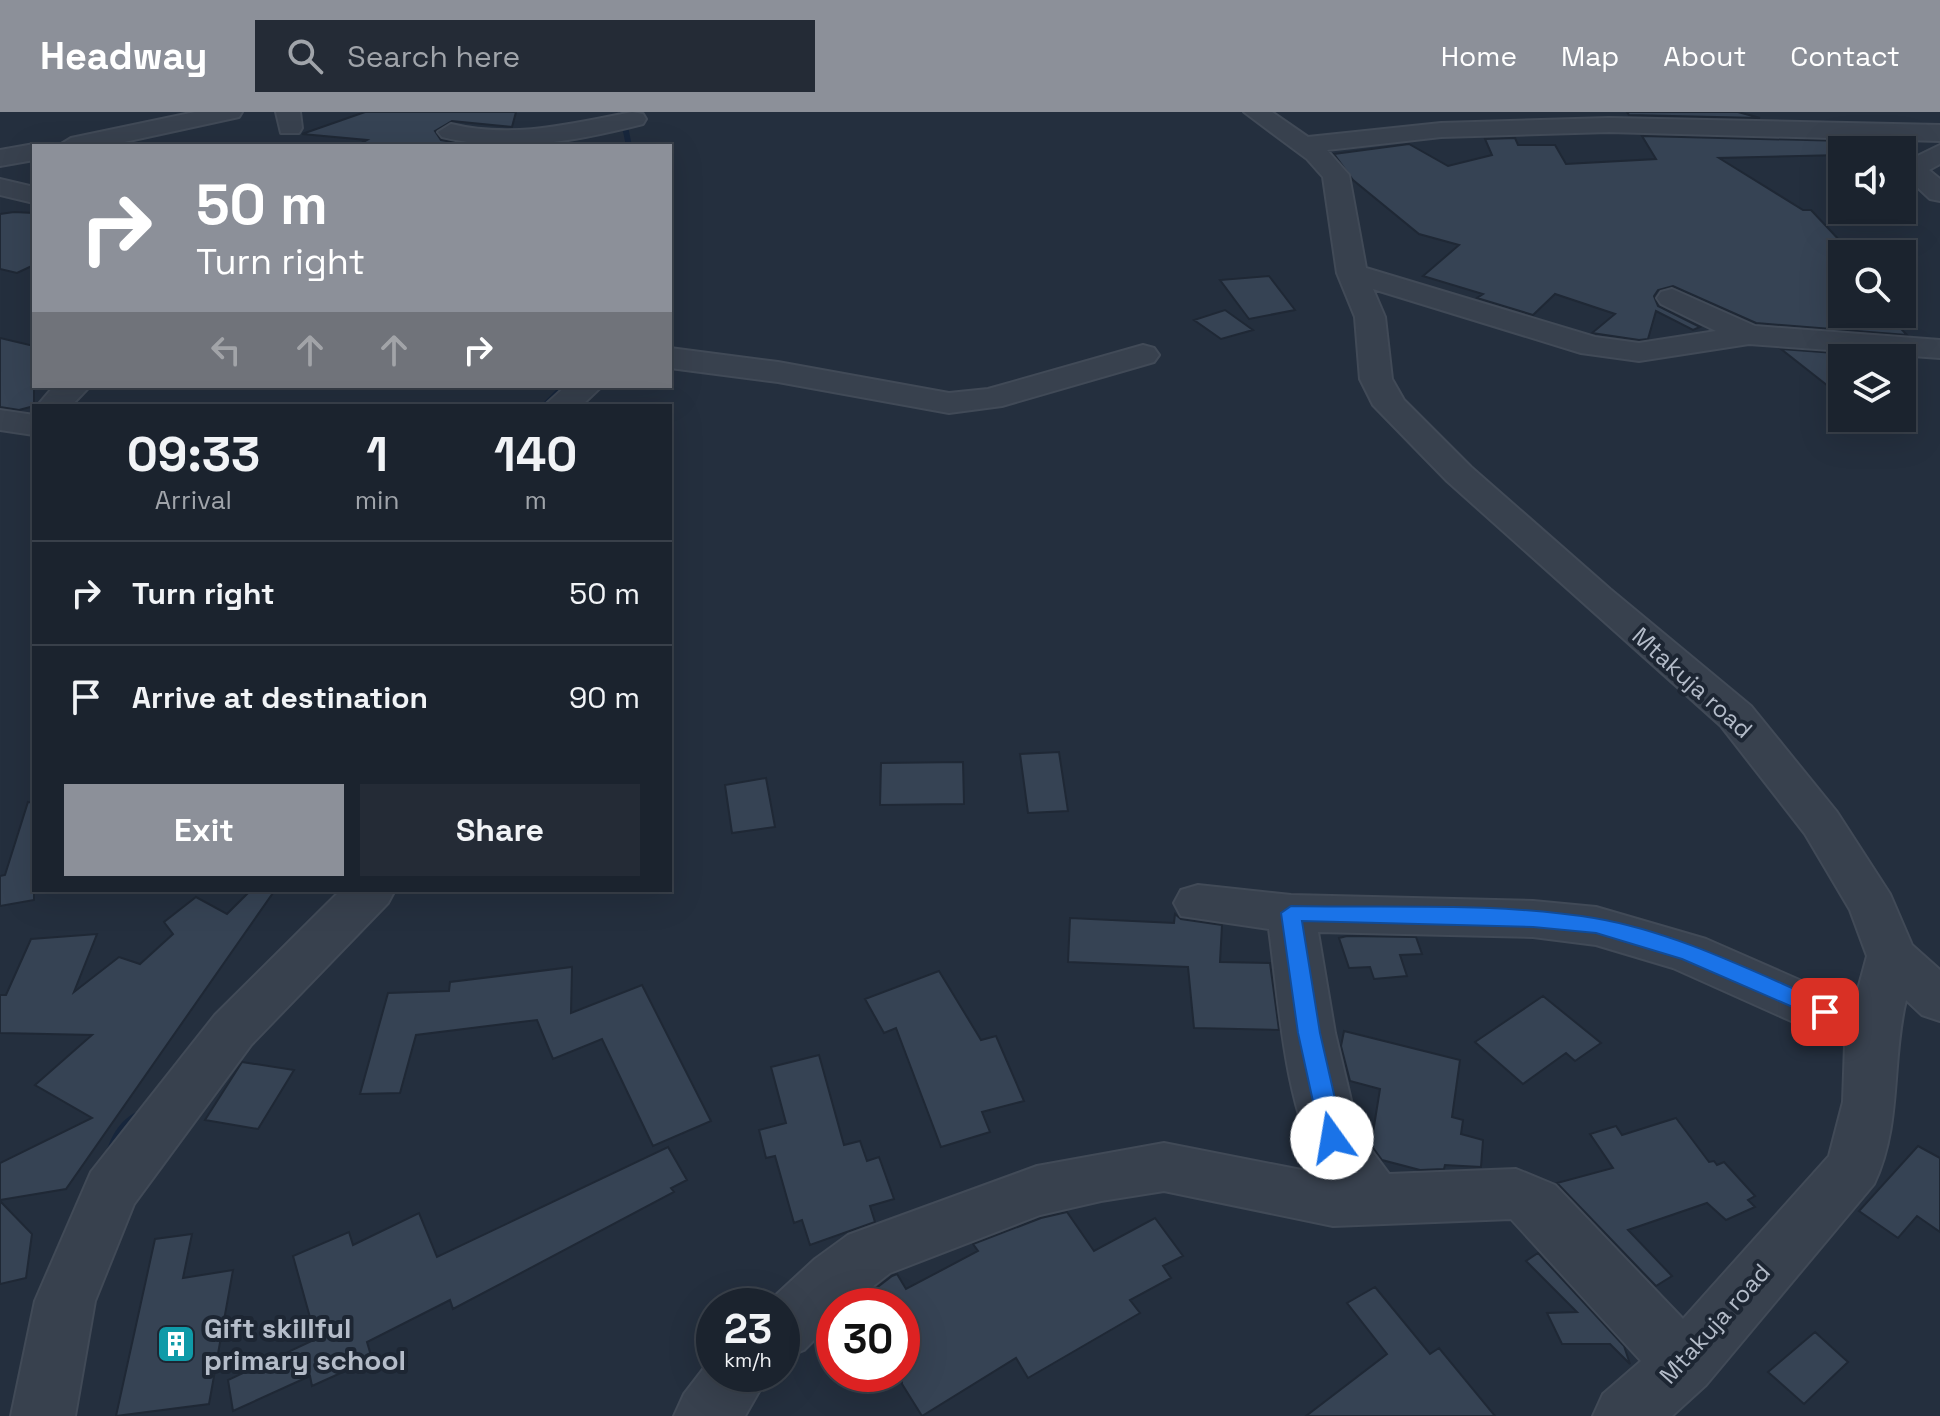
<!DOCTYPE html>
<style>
:root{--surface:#1b232e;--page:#242b36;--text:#f1f3f6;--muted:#a0a4aa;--line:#39404a;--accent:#8c9099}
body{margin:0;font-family:"Space Grotesk",sans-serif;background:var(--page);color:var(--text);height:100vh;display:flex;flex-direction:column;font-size:30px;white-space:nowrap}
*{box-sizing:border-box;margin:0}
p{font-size:26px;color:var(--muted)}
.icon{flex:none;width:44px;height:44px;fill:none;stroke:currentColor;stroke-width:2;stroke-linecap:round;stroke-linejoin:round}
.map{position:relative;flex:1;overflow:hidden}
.panel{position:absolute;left:32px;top:292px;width:640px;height:488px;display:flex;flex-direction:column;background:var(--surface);border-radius:0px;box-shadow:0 8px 32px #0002,0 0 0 2px var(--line)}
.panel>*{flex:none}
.guide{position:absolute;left:32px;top:32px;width:640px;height:244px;border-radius:0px;box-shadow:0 8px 32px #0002,0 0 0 2px var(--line);background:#8c9099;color:#fff;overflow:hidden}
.controls{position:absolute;left:1828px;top:24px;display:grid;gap:16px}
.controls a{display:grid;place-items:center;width:88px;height:88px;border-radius:0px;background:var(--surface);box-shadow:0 8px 32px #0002,0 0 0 2px var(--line);font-size:40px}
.speed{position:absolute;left:696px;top:1176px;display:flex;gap:16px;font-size:40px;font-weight:700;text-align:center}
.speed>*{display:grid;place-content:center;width:104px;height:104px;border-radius:50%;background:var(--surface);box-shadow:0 8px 32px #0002,0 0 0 2px var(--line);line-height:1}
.speed small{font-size:20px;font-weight:400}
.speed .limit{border:12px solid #d22;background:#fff;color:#111}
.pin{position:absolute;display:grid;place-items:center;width:68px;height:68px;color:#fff;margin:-34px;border-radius:16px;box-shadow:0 4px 12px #0006}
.me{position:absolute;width:88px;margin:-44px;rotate:347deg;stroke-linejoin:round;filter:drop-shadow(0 0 6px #0008)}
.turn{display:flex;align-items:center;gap:28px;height:168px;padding:0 32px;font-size:36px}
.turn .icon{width:104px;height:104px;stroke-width:2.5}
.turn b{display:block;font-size:56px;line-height:68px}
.lanes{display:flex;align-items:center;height:76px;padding:0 32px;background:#0003;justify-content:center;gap:40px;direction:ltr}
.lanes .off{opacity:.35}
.eta{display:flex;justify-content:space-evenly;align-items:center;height:136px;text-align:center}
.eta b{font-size:48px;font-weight:800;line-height:56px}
.button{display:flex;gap:16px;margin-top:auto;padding:16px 32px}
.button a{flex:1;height:92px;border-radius:0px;background:var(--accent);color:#fff;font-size:32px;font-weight:800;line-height:92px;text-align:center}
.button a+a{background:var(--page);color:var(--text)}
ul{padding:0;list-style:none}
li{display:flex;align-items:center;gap:24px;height:104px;padding:0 32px;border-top:2px solid var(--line)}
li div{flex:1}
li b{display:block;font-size:30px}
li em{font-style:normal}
header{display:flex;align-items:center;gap:48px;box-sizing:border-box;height:112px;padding:0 40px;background:var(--accent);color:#fff}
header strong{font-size:38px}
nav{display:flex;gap:44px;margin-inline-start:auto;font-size:28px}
.search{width:560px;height:72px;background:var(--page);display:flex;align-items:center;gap:20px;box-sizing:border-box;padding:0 28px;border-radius:0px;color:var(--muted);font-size:30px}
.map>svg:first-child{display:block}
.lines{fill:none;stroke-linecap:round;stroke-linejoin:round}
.stream{fill:#17263c;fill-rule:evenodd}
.building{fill:#364354;stroke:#1f2835;stroke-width:2}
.minor-casing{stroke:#414a57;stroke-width:4}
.minor{fill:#38414e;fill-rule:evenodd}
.route{fill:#1a73e8;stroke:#114b97;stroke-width:2}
.labels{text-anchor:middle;stroke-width:8;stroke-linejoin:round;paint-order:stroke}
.street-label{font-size:24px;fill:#b4bcc9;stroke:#1d2633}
.near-poi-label{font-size:28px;font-weight:bold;fill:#b4bcc9;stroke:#1d2633;text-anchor:start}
</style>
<header>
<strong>Headway</strong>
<div class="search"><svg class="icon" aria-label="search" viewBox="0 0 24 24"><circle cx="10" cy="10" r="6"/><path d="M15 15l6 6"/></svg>Search here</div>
<nav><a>Home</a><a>Map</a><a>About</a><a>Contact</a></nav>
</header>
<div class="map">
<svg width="1940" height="1304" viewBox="0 0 1940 1304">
<rect width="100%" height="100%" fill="#242f3e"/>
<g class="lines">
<path class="stream" d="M619,0h6l7,34h-6z
M560,274h8l-20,20h-8z
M136,1000l4,1 2,4 -18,20 -7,16 -4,1 -4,-1 -2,-4c6,-16 14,-29 29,-37z"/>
</g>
<path class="building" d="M365,0h151l-4,15 -60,-6 -17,10 6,9 36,6h-121l11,-6 -65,-6z
M1627,0h111l22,6 -131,-3z
M1642,24l204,5 23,7 -27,2v5l-123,3 84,52h8l31,33v71h45l20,21 -151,-12 -83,-37 -15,4 -4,6 4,10 42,21 -7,3 -37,-19 -8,28 -9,1 -47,-7 23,-19 -60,-20 -22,21 -56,-17 6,-4 -60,-18 36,-31 -40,-11 -66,-54 -19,-26 75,-10 39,22 44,-11 -7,-16 30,-1 3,7h37l11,19 90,-5z
M14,100l20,1v52l-17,8 -17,-4v-55z
M1269,164l26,34 -46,9 -29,-39z
M1225,198l28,20 -32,9 -27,-19z
M0,226l34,8v60l-15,4 -19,-3z
M1781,237l81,6 1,2 -21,1v39z
M1059,640l9,59 -40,2 -8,-59z
M963,650l1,42 -84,1 1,-42z
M766,666l9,49 -43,6 -7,-48z
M28,690l6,1v97l-34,6v-30l5,-1z
M251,778h24l-209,299 -66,11v-37l92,-45 -57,-33 57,-50 -92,-2v-38h6l25,-56 66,-5 -23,58 45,-35 21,7 33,-30 -9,-12 32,-25 31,17z
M1175,802l6,5 41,6 -2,37 50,1 9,67 -85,-2 -6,-61 -120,-5 2,-44 104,5z
M1347,824l69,1 6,17 -22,1 7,21 -33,3 -4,-12 -21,1 -10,-30z
M572,855l-1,46 71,-28 69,136 -58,25 -51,-107 -49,20 -16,-39 -121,15 -16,58 -40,1 28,-101 61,-2 1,-9z
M939,859l42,69 15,-4 28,65 -42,11 8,20 -49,15 -45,-119 -12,5 -19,-34z
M1543,884l58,47 -26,18 -9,-8 -43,31 -48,-42z
M1344,919l116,29 -8,57 11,3 -2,14 22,6 -2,27 -36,-2 -1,4 -24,1 -38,-10 -11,-15 9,-56 -30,-8 -9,-35z
M819,943l25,90 16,-4 7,20 12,-4 15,42 -24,7 5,16 -65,23 -8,-25 -8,3 -19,-67 -9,2 -7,-28 27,-7 -15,-56z
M242,950l52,8 -36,59 -53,-9z
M1676,1006l33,44 5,-1 3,4 7,-3 31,34 -7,4 7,7 -29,13 -19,-17 -79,27 44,46 -16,10 -99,-103 56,-15 -23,-34 26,-8 6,9z
M1918,1034l22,12v74l-23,-16 -19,22 -39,-27z
M668,1035l19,33 -16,8 3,4 -221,117 -3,-9 -83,42 5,17 -60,27 -2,-10 -77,35 -5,-31 88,-41 -23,-83 56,-24 4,13 66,-32 18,44z
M0,1089l32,33 -6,44 -26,6z
M1067,1100l27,39 61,-33 28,38 -20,10 8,12 -41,22 10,13 -112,65 -12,-20 -94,58 -20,-32v-78h-49l39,-30 5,-2 9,15 72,-38 -5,-7 68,-26z
M192,1122l-9,44 50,-8 -24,134 -93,12 39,-177z
M1538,1141l86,93 6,18 -20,-20h-48l-15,-31 30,-1 -51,-51z
M1375,1175l55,67 9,-6 56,68h-189l81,-62 -40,-51z
M1815,1220l33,30 -44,42 -36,-32z"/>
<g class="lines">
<defs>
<path id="minor" d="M195,0h47l-3,5 -133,29h-48l13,-8z
M276,0h24l2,16 -3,5h-18z
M632,0l11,2 3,5 -3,5c-67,17 -133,30 -201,13l-4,-5 13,-8c62,15 119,0 181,-12z
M1244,0h28l36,25 133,-14 168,-5 331,7v16l-331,-9 -168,5 -114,13 22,25 17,93 229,69 44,6 77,-12 -55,-27 -4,-6 4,-6 11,-3 83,37 185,14v18l-191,-14 -110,17 -58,-8 -208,-64 12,28 7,62 12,21 67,67 139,122 141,117 86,106 53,82 22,51 28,25v51l-18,-6 -16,-15c-15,62 -4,125 -32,184l-168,201 -34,31h-79l10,-22 38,-33 -130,-142 -178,7 -169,-35 -63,10 -61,14 -150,58 -42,33h-14v14l-30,30 -22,9v-53h-18l51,-47 33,-24 189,-69 127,-23 158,31c-38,-74 -42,-164 -53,-245l-88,-13 -7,-13 7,-13 17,-5 93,10 242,6 63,6 110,32 148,65 13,-48 -17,-46 -45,-76 -84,-108 -274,-245 -74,-76 -13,-26 -5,-62 -18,-44 -14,-96 -16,-18zM1318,820l215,5 63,8 77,23 172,77 -2,57 -14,54 -146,163 -128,-134 -39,-16 -127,5 -30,-40 -24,-101z
M34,32l7,2h-7v14l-34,6v-16z
M1940,33v19l-11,6 11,9v22l-10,-2 -28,-26 1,-10z
M0,67l34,8v16l-34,-8z
M1143,233l11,3 5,7 -5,7 -152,44 -53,7 -171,-31 -108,-14v-20l108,14 171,31 39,-4z
M54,274h36l-19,20h-34z
M566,274h36l-21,20h-37z
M0,298l34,5v20l-34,-5z
M341,778h54l-7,13 -137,142 -117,159 -39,97 -20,115h-64l24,-115 56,-129 124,-157z
M714,1243v19h55l-24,42h-71l10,-22z"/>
</defs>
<use href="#minor" class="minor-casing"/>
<use href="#minor" class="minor"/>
</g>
<path class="route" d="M1291,794c99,2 206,-4 303,12 83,14 162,55 239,88l3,6 -11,9 -143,-62 -86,-26 -63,-6 -231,-6 18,112 24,105 -4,7 -8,2 -8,-2 -3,-7 -23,-105 -17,-120z"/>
<defs>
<symbol id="building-square" viewBox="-11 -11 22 22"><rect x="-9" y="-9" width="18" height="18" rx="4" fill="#0f9aa8" stroke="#1d2633"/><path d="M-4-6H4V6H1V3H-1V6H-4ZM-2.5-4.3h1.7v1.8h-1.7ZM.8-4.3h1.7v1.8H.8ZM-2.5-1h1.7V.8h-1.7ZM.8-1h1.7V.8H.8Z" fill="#fff"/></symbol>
</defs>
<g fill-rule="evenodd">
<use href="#building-square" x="154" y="1210" width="44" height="44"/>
</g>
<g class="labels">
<g class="street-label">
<text transform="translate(1692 571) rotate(42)" y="8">Mtakuja road</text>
<text transform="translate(1715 1212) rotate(-48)" y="8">Mtakuja road</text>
</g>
<g class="near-poi-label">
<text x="204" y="1226">Gift skillful<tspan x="204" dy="32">primary school</tspan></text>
</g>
</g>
</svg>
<div class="controls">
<a><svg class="icon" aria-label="sound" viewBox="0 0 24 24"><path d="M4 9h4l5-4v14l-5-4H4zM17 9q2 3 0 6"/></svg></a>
<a><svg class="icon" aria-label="search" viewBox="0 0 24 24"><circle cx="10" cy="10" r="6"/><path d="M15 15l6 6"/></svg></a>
<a><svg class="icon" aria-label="layers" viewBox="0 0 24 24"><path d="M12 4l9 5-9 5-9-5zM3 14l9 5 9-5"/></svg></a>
</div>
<div class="speed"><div>23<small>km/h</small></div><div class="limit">30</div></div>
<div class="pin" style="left:1825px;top:900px;background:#d93025"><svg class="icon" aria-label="arrive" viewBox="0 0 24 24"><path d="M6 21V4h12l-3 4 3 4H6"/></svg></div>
<svg class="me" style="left:1332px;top:1026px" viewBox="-20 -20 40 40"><circle r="19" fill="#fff"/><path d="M0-13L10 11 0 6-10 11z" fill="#1a73e8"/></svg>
<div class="guide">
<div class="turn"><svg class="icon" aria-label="right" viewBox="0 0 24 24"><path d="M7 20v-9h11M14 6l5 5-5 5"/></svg><div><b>50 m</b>Turn right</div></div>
<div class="lanes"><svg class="icon off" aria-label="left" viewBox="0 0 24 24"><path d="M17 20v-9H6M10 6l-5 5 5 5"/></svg><svg class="icon off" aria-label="ahead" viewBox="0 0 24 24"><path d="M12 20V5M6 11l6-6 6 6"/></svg><svg class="icon off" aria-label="ahead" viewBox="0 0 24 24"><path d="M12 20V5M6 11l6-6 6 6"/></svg><svg class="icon" aria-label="right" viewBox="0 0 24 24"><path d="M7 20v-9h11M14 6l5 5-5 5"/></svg></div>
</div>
<section class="panel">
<div class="eta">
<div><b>09:33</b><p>Arrival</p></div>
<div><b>1</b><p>min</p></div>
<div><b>140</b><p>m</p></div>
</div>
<ul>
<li><svg class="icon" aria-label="right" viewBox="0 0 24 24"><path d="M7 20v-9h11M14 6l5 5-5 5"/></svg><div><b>Turn right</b></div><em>50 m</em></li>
<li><svg class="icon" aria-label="arrive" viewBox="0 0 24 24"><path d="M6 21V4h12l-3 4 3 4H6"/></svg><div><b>Arrive at destination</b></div><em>90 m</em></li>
</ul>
<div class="button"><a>Exit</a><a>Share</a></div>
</section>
</div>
